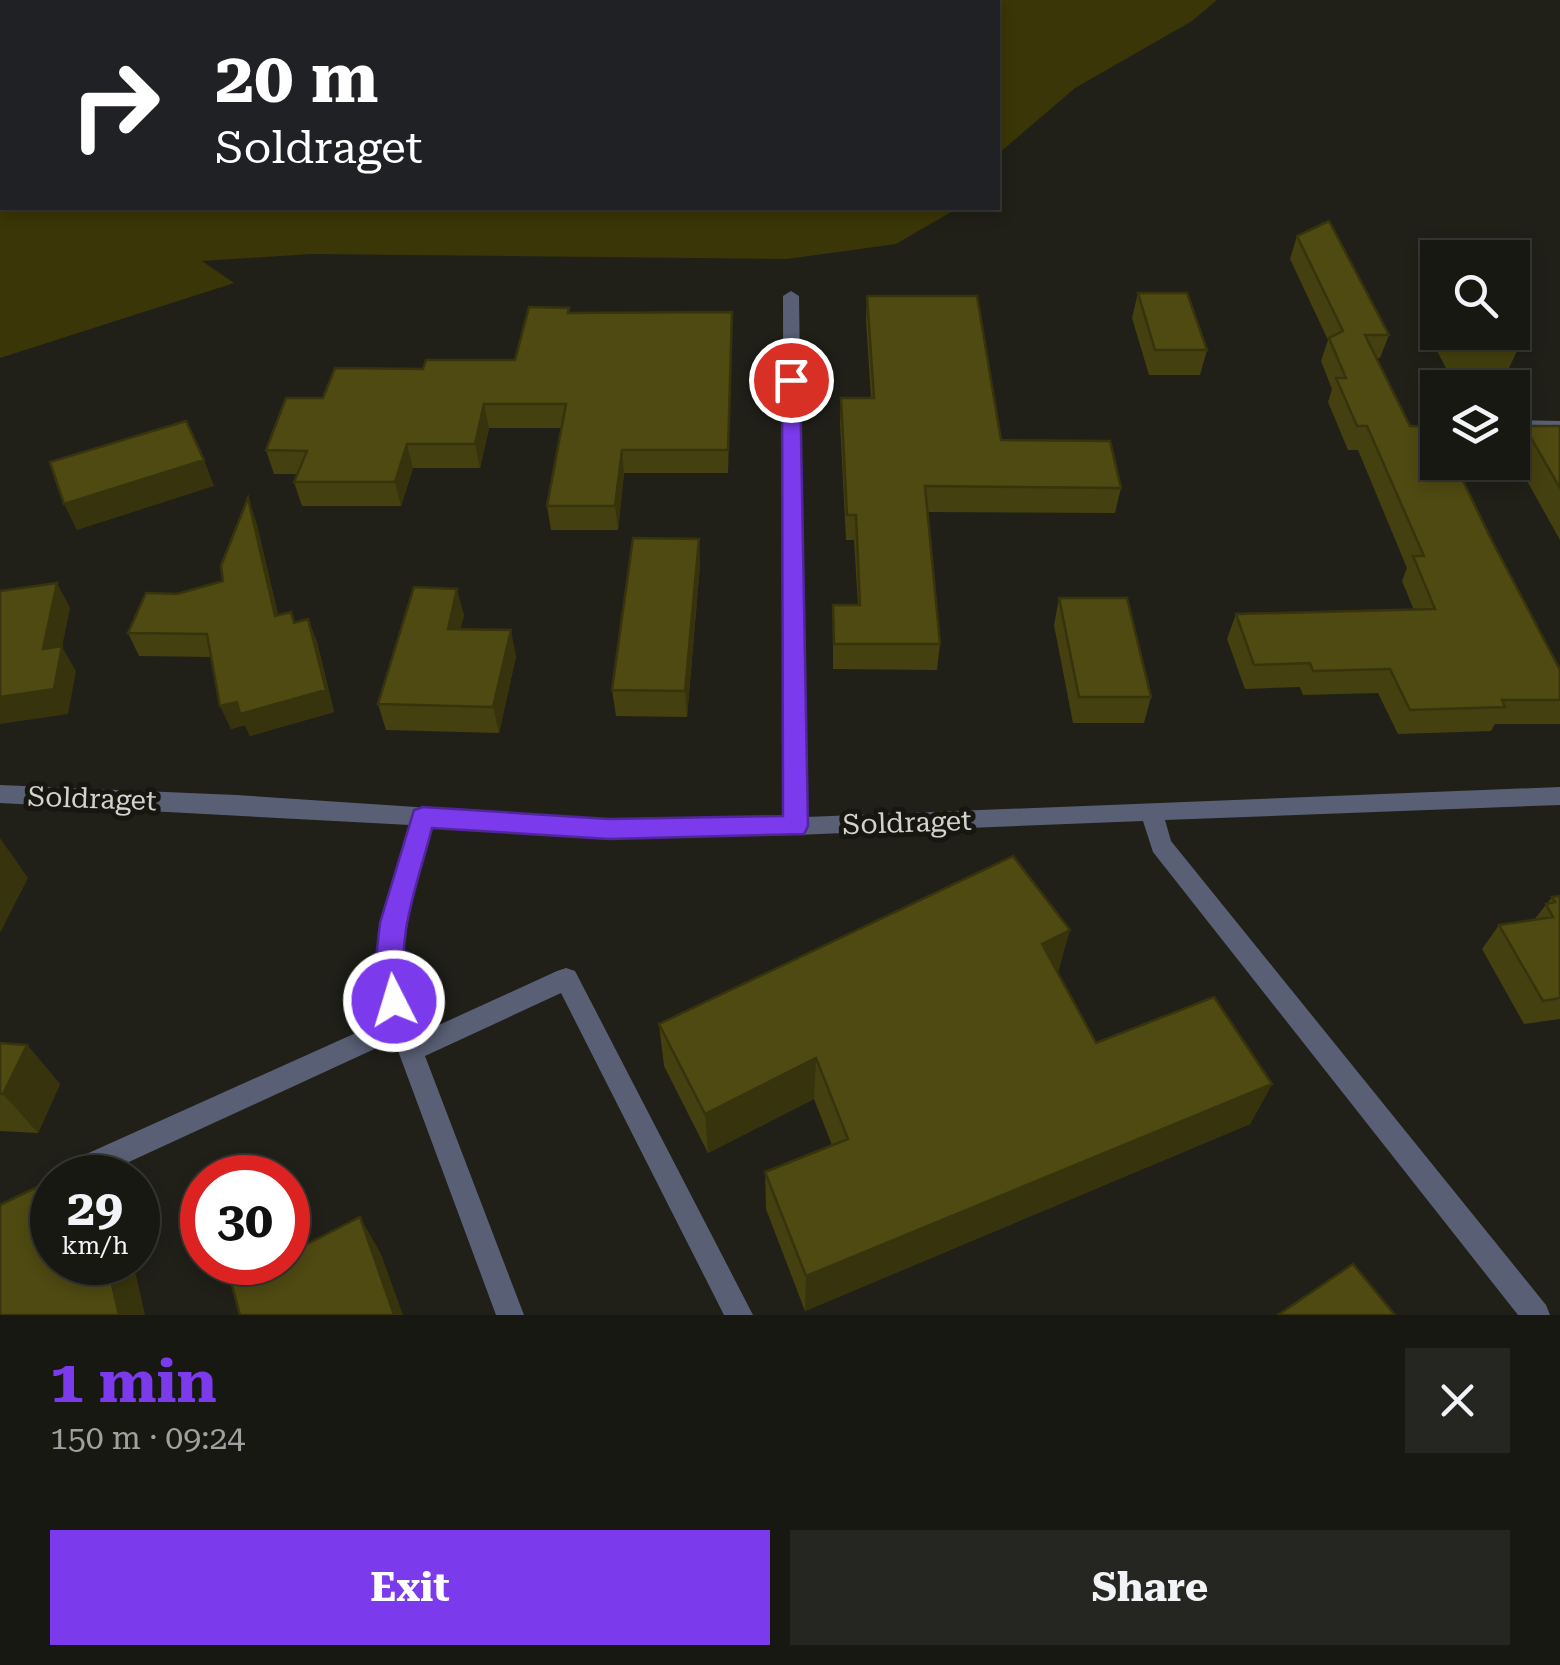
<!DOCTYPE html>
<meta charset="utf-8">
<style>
:root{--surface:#181813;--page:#252521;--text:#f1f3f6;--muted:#9fa0a0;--line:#363733;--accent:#7c3aed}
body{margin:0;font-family:"Roboto Serif",serif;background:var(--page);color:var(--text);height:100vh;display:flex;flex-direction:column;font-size:38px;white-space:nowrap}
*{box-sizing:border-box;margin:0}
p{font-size:32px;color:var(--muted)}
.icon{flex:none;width:55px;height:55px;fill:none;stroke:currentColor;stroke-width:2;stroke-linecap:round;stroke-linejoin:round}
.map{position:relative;height:1315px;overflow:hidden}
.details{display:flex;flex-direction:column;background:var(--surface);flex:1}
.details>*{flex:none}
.top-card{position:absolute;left:0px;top:0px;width:1000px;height:210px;box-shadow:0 5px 15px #0003,0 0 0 2px var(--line);background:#202124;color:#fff;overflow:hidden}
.controls{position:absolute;left:1420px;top:240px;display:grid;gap:20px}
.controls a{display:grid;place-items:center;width:110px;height:110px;border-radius:0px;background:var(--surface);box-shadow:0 5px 15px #0003,0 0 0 2px var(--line);font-size:50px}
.speed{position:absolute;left:30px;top:1155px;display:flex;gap:20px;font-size:50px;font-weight:700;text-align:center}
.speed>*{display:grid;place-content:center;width:130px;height:130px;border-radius:50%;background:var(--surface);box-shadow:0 5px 15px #0003,0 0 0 2px var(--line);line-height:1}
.speed small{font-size:25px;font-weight:400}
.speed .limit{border:15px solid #d22;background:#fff;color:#111}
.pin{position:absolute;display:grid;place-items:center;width:85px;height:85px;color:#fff;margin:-42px;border:5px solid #fff;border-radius:50%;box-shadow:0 2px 10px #0007}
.me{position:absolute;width:110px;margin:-55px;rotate:355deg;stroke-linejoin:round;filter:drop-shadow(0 0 8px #0008)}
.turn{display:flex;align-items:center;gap:35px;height:210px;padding:0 50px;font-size:45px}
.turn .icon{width:130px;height:130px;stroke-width:2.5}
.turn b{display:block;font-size:70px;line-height:85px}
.round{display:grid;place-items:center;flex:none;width:105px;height:105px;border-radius:0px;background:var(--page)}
.headline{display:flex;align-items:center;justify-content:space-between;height:170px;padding:0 50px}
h1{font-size:60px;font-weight:700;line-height:75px;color:var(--accent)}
.button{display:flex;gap:20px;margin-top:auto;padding:20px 50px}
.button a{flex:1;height:115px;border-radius:0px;background:var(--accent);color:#fff;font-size:40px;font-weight:700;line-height:115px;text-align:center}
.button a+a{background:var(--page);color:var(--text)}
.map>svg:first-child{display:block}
.green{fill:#3a3607}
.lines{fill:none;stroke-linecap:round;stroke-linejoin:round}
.minor{fill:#596075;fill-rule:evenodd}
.wall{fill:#44400f}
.shaded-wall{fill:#37340d}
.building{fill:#4f4a12;stroke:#37340d;stroke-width:2.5}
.route{fill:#7c3aed;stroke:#51269a;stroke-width:2.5}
.labels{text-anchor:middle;stroke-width:10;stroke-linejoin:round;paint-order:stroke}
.street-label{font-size:28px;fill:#d2d2ce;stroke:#171710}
</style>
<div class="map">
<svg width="1560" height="1315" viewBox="0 0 1560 1315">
<rect width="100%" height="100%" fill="#202019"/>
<path class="green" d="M0,0h1217l-25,21 -117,67 -77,66v-152h-996v206h956l-62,36 -109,15 -476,-5 -109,7 32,22 -234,75z"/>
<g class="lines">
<path class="minor" d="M791,291l8,5 7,521 754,-30v18l-395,15 6,21 375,464 4,10h-32l-365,-463 -10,-31 -348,14 -186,3 -177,-12 -27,97 -5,54 17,58 140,-64 9,-3 9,3 178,344h-29l-163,-322 -136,63 99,259h-28l-102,-275 -300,138h-42v7l-3,-7 4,-9 334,-150 -11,-42 5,-54 29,-98 -410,-22v-18l236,10 373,25 175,-3 -1,-521z
M1438,420v10l-9,-1v-8z
M1512,420l48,1v10l-48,-1z"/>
</g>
<path class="wall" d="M1297,236l92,99 -9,23h-4l34,68 80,111 70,133v54h-65l-4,7 -93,3 -20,-41 -75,2 -3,-8 -55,2 -18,-50 9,-25 178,-4 -12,-29 5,-13 -49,-118h-10l-20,-48 4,-13 -11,-28 7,-21 -38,-81z
M1138,293l69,57 -7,25h-51l-17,-57z
M867,296l134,144 120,48 -6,25 -188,-1 13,132 -3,26 -104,-1v-64h25l-4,-65h-8l-6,-117 1,-25h30l-5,-77z
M1433,300h5v32h72l9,15 -11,23h-61l-24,-46z
M569,308l1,5 162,-1 -4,161h-104l-6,57h-67l-4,-24 14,-78h-72l-9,40h-67l-12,38h-99l-8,-24 3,-8h-23l-8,-24 57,-52 100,-29 92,-9z
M1524,426h36v114l-48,-86v-5z
M256,521l22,94 13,-3 4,11 13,-4 9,23 17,70 -84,24 -5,-11 -14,4 -20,-72 -72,-1 -11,-23 49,-39 46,-13z
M699,539l1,26 -13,152 -71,-1 -4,-26z
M1059,598l92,99 -7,26h-71l-19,-98z
M464,615l-4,14 56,27 -17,77 -113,-3 -8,-26z
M1560,896v123l-36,5 -42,-75 17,-24 35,-5 18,-23z
M1058,973l38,70 176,41 -22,40 -445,187 -39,-102 -1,-37 67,-27 -18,-46 -106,54 -44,-87 -5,-42z
M0,1043l27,2 33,39 -22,49 -38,-2z"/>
<path class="shaded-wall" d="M732,312v23l-4,138v-23z
M484,404l5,24 -9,40 -5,-24z
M407,444l6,24 -12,38 -6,-24z
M622,450l2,23 -6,57 -3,-24z
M204,460l10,26 -137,44 -13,-26z
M248,498l8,23 28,118 -9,-23z
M699,539l1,26 -13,152 -2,-26z
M57,583l13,25 -8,39 14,24 -8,43 -68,10v-27l43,-48z
M457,589l7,26 -10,40 -6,-26z
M308,619l9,23 17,70 -84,24 -5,-11 -14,4 -11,-23 17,-4z
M511,630l5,26 -17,77 -6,-26z
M0,838l28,40 -28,55z
M1070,930l-12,43 -16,-29z
M27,1045l33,39 -22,49 -35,-39z
M816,1058l-2,41 -106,54 -3,-39z
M1272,1084l-22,40 -445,187 1,-35z
M86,1165l11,13h-8z
M360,1217l21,37 22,61h-9z
M107,1262h26l12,53h-26z"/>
<path class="building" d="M1329,221l60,114h-24l45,91 27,1 1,35h16l36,75 70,133v30h-58l3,7 -95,3 -20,-41 -77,2 -3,-8 -56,2 -18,-51 199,-5 -22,-53h11l-57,-130h-10l-21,-48h10l-17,-40 14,-7 -46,-95z
M1138,293h49l20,57h-52z
M867,296h110l24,144 109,1 11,47 -196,-2 15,158h-106l-1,-39h27l-4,-90h-9l-6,-117h33z
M529,307l40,1 -1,5 164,-1 -4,138h-106l-7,56h-68l19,-102h-82l-9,40h-68l-12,38h-101l13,-31 -41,-1 20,-52h37l12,-30 88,1 3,-9h89z
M1450,332h60l9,15 -62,-1z
M186,421l18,39 -140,44 -14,-42z
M1524,426h36v62z
M248,498l27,118 16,-4 3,11 14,-4 18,71 -86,24 -3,-12 -17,4 -13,-72 -79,-1 18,-40 31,1 46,-13 -2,-15z
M633,538l66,1 -14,152 -73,-1z
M57,583l-14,66 19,-3 -8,43 -54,8v-106z
M414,587l43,2 -9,40 63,1 -18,77 -115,-3z
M1059,598h68l24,99h-72z
M1013,856l57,74 -28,14 54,99 118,-46 58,87 -466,192 -41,-104 83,-33 -32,-81 -111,56 -46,-90z
M1560,896v102l-17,3 -44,-76 54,-8 -7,-13 9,-2 -3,-5z
M0,1043l27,2 -24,49h-3z
M86,1165l3,13h-30z
M52,1180v82h55l12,53h-119v-110z
M360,1217l34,98h-154l-9,-33 40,-20h17v-8z
M1353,1264l42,51h-117z"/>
<path class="route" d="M791,374l9,6 8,446 -4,8 -195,5 -177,-11c-14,55 -40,116 -23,173l-5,9 -10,4 -9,-4 -11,-33 6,-54 34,-113 9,-3 186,12 174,-3 -1,-436z"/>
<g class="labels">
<g class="street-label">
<text transform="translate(92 798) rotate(2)" y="10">Soldraget</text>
<text transform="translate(907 822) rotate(-2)" y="10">Soldraget</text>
</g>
</g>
</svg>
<div class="controls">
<a><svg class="icon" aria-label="search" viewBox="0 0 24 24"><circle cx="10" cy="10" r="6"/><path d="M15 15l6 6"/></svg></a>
<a><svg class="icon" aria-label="layers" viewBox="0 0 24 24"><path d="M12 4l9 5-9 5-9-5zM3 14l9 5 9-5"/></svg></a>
</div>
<div class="speed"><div>29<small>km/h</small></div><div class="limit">30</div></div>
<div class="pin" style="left:791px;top:380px;background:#d93025"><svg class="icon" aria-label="arrive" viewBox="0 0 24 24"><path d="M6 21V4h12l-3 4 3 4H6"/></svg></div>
<svg class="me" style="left:394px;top:1001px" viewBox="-20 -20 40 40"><circle r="17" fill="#7c3aed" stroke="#fff" stroke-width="3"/><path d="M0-11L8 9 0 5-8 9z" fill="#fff"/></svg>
<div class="top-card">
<div class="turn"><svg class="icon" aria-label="right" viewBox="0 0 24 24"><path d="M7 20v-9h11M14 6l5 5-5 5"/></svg><div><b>20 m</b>Soldraget</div></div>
</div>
</div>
<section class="details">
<div class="headline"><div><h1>1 min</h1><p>150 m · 09:24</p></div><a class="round"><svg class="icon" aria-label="close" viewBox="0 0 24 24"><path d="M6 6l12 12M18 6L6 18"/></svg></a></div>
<div class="button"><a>Exit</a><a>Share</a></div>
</section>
